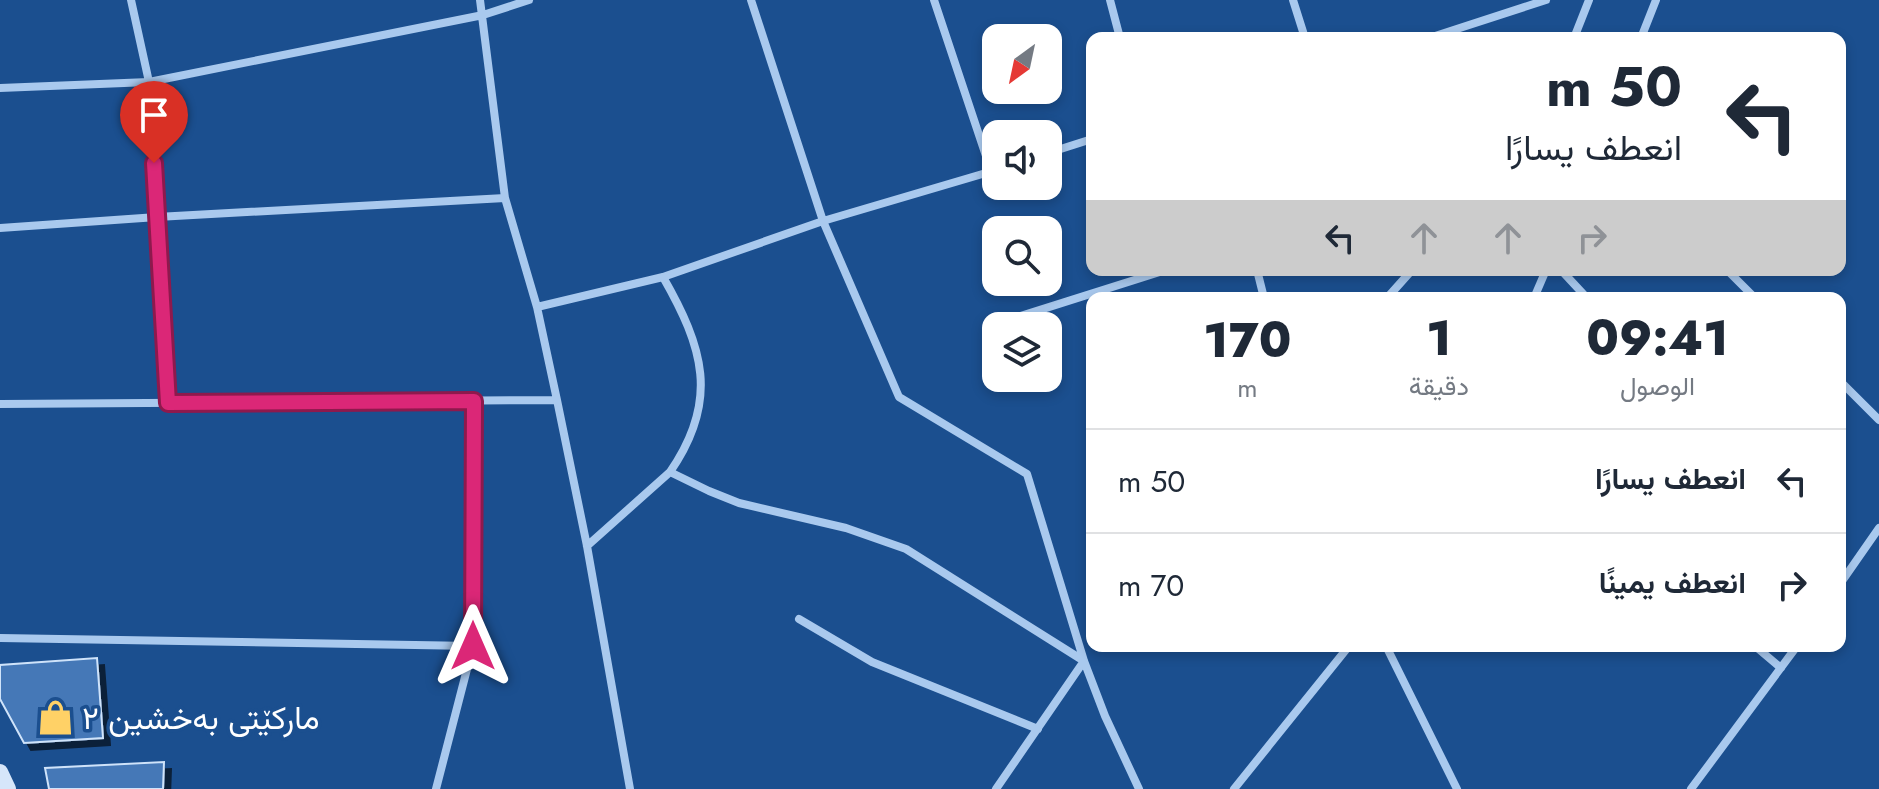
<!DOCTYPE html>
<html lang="ar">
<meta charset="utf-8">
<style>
:root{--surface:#fff;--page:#f6f6f7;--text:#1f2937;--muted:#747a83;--line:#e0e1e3}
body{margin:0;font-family:Jost,Vazirmatn,sans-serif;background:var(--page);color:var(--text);direction:rtl;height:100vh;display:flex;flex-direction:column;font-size:30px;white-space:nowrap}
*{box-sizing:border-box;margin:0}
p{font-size:26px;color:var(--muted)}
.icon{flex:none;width:44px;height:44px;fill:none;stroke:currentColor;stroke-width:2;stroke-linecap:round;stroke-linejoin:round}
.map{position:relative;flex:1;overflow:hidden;direction:ltr}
.details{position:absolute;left:1086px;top:292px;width:760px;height:360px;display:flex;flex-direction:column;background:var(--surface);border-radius:16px;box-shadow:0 4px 12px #0003;direction:rtl}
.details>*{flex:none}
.top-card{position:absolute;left:1086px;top:32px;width:760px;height:244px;border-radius:16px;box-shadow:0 4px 12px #0003;direction:rtl;background:#fff;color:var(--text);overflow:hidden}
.needle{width:52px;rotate:213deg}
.buttons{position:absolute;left:982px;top:24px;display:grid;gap:16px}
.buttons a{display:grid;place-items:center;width:80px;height:80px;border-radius:16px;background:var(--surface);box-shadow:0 4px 12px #0003;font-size:40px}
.pin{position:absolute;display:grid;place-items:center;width:68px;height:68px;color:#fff;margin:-82px -34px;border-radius:50% 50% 50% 0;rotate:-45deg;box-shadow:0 0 8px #0007}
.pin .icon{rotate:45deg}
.me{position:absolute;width:88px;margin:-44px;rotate:0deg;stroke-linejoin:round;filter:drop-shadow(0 0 6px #0008)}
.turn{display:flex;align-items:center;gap:28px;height:168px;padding:0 32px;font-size:36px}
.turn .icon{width:104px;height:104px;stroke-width:2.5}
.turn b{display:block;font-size:56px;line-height:68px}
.lanes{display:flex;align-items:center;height:76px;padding:0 32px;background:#0003;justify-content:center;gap:40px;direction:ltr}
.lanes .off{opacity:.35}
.eta{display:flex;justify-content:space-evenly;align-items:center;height:136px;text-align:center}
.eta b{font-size:48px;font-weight:800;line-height:56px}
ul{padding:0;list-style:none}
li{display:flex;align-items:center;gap:24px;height:104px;padding:0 32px;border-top:2px solid var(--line)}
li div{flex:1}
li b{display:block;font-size:30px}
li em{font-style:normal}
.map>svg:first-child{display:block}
.building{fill:#4478b7;stroke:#cfe3fa;stroke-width:2;filter:url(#shadow)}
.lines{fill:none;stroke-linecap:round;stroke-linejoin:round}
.street{stroke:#a9c9ee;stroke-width:8}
.secondary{stroke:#d6e6fa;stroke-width:16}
.route-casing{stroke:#8e194d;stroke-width:20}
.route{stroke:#db2777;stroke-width:14}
.labels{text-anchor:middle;stroke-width:7;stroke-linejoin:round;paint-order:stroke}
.poi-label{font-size:32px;fill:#fff;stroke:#1b4f8f;text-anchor:start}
</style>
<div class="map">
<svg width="1879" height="789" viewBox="0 0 1879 789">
<defs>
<filter id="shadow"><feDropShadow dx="7" dy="7" stdDeviation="0" flood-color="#0009"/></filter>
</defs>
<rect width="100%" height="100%" fill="#1b4f8f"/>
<path class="building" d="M97,658l6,80 -79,5 -24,-44v-34z
M164,762l-1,27h-114l-4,-21z"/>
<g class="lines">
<path class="street" d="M131,0l18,82 19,321
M480,0l25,198 32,109 20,93 30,146 43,243
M751,0l72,221 76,176 128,77 57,187 21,55 34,73
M934,0l57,171
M1110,0l10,38
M1293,0l12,38
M1429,38l117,-38
M1574,38l15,-38
M1641,38l15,-38
M0,88l149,-6 334,-67 46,-15
M1048,153l44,-14
M0,228l157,-11 348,-19
M1257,270l7,28
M1561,270l26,28
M1727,270l28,28
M663,277c40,70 57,123 7,195
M1387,298l25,-28
M1534,298l12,-28
M537,307l126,-30 160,-56 173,-51
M1008,320l158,-50
M1840,381l39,39
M0,404l557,-4
M587,546l83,-74 39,19 30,12 107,25 60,21 178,112
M1840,584l39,-56
M799,619l73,43 166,67
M0,638l473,8
M1386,646l71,143
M1755,646l26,22
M436,789l37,-143 1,-245
M996,789l88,-128
M1234,789l115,-143
M1691,789l106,-143"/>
<path class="secondary" d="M0,772l8,17"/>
</g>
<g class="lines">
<defs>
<path id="route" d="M154,163l14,240 306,-2 -1,245"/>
</defs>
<use href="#route" class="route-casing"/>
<use href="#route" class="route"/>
</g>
<defs>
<symbol id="shop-bare" viewBox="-9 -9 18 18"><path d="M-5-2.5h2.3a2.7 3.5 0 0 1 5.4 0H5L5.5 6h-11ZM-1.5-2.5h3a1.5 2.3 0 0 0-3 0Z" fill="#ffd166" stroke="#1b4f8f" stroke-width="2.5" paint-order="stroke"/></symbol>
</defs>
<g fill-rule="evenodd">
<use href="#shop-bare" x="30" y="692" width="51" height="51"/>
</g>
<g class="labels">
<g class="poi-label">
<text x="82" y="729">مارکێتی بەخشین ٢</text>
</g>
</g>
</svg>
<div class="buttons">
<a><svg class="needle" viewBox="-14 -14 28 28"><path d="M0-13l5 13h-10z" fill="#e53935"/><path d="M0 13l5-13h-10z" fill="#747a83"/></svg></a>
<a><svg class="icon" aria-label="sound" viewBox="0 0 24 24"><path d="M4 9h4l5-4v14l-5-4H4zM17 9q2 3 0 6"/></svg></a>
<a><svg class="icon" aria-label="search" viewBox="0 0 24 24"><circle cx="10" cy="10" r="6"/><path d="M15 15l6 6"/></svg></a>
<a><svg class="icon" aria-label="layers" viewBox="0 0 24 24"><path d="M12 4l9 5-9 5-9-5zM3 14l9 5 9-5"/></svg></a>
</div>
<div class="pin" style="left:154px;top:163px;background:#d93025"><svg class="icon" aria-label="arrive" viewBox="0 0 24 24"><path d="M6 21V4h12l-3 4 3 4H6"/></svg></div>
<svg class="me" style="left:473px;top:646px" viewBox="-20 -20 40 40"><path d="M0-17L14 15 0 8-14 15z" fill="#db2777" stroke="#fff" stroke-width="4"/></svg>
<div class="top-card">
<div class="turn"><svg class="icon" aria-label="left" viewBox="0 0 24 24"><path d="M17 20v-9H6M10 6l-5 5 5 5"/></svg><div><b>50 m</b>انعطف يسارًا</div></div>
<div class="lanes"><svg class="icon" aria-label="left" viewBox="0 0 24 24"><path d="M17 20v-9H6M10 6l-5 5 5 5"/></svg><svg class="icon off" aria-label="ahead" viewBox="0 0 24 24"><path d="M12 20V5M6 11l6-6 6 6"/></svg><svg class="icon off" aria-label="ahead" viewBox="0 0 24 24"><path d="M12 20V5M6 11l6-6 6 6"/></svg><svg class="icon off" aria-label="right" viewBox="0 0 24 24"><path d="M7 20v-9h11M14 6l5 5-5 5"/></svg></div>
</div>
<section class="details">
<div class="eta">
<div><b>09:41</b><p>الوصول</p></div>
<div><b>1</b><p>دقيقة</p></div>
<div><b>170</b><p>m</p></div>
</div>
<ul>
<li><svg class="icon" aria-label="left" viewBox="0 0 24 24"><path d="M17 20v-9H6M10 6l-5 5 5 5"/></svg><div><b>انعطف يسارًا</b></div><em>50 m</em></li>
<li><svg class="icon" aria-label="right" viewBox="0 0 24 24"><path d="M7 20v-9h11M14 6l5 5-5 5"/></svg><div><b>انعطف يمينًا</b></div><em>70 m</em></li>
</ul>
</section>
</div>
